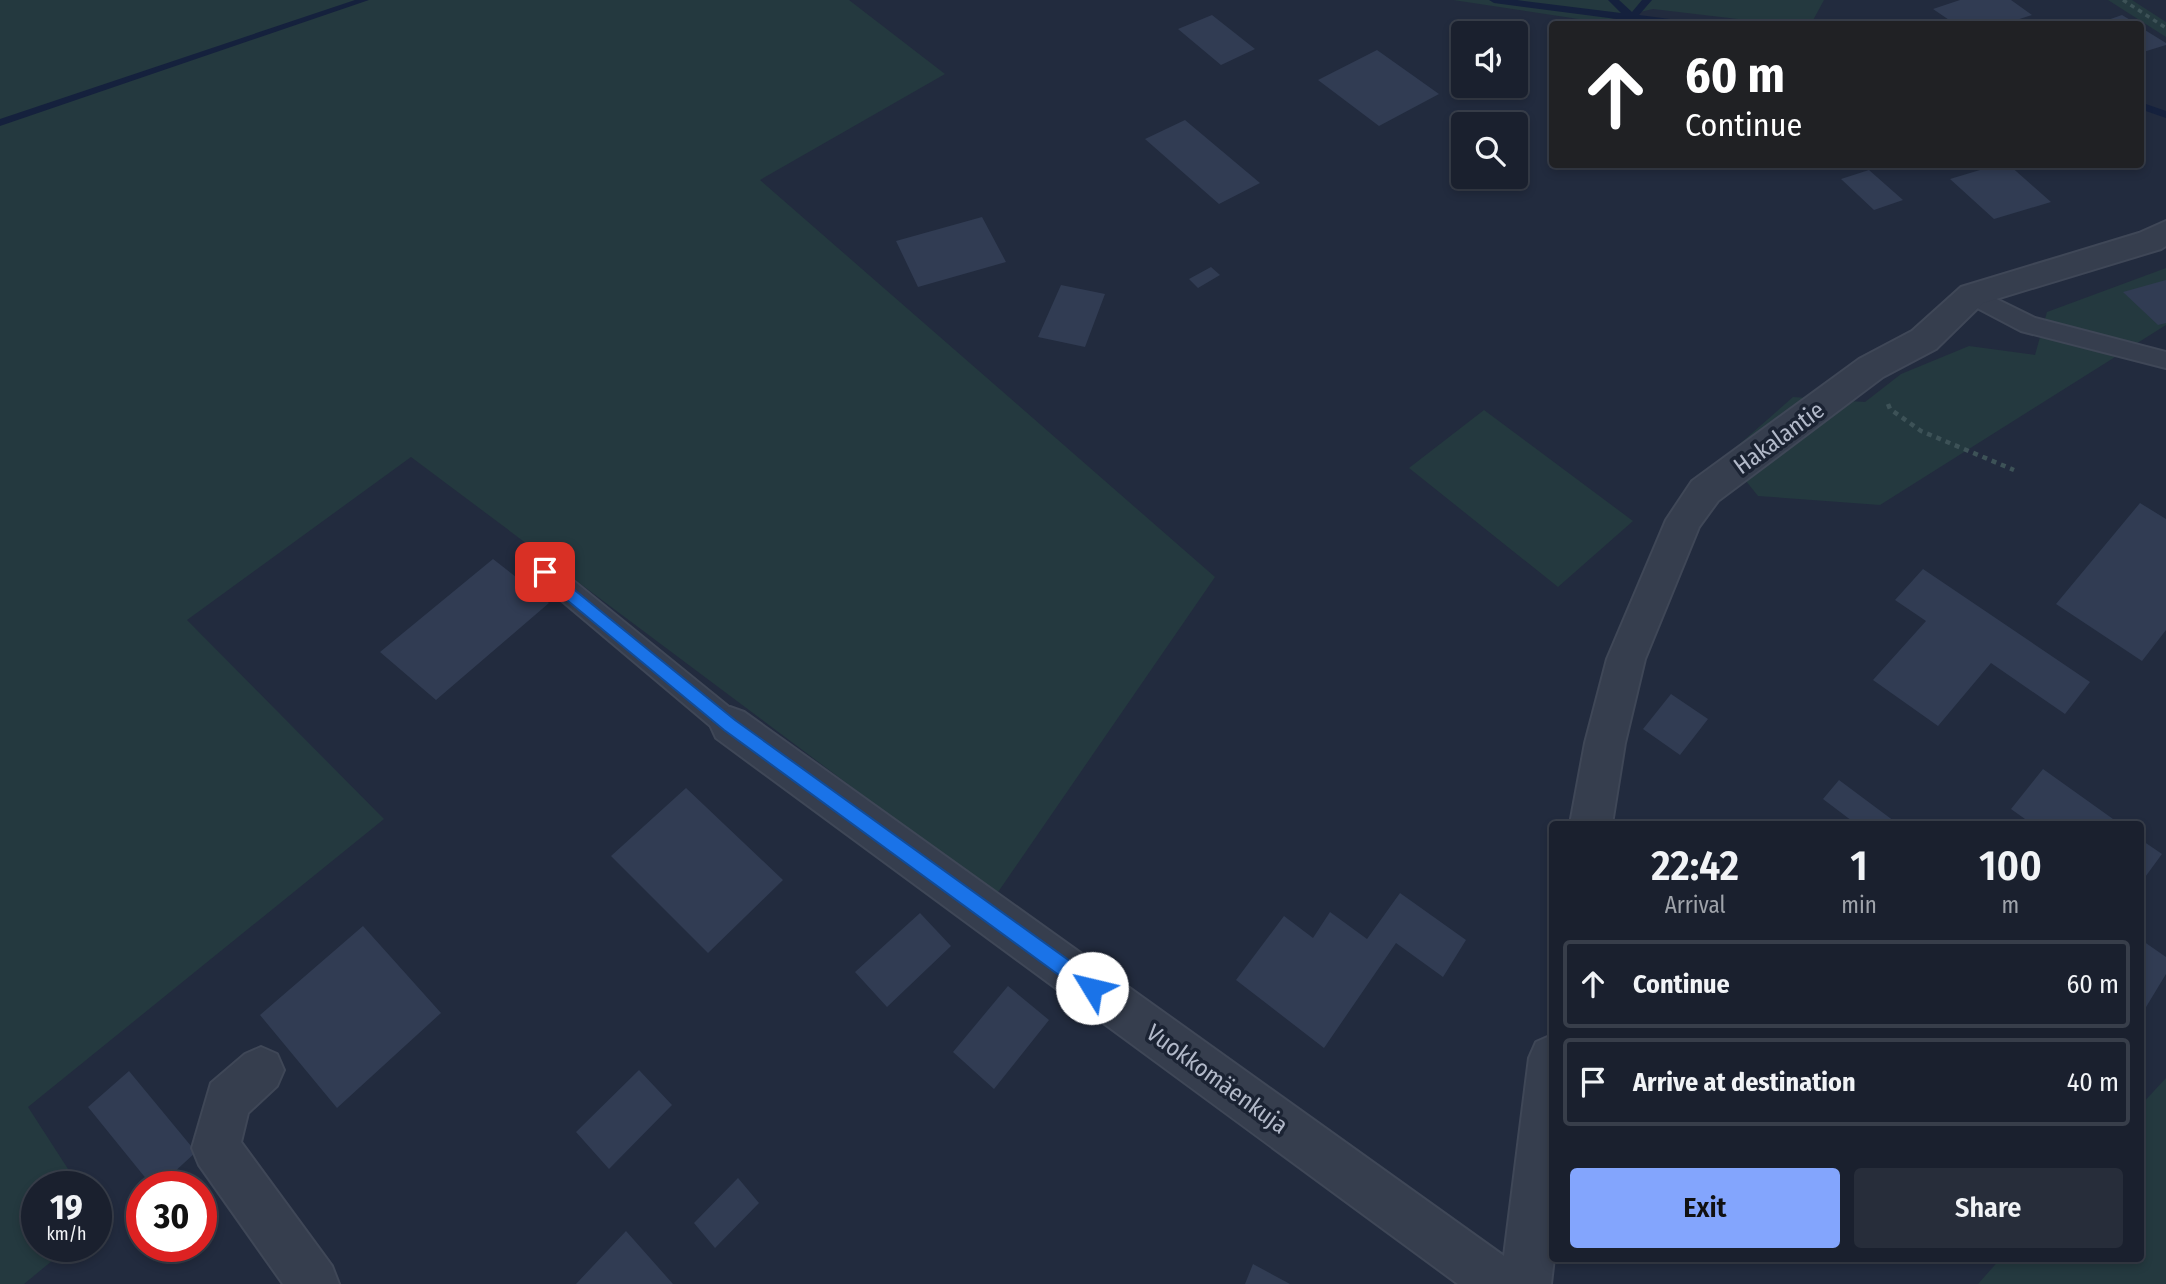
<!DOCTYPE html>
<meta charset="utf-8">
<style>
:root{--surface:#1a202e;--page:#272d3a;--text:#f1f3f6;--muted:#9fa3aa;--line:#383e4a;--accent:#83a5fd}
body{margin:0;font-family:"Fira Sans Condensed",sans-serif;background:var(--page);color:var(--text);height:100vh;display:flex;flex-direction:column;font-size:26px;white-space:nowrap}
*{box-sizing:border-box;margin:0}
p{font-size:23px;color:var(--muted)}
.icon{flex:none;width:38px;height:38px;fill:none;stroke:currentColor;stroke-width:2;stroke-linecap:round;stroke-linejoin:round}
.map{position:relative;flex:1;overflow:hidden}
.side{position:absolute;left:1549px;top:821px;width:595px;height:441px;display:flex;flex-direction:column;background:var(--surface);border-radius:7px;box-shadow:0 4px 10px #0003,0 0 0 2px var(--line)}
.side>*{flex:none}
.guide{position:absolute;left:1549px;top:21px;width:595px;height:147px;border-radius:7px;box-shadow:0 4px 10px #0003,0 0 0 2px var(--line);background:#202124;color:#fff;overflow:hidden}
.buttons{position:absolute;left:1451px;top:21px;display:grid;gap:14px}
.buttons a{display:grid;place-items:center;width:77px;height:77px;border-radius:7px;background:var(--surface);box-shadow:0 4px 10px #0003,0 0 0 2px var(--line);font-size:35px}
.speed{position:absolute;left:21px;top:1171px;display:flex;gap:14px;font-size:35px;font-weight:700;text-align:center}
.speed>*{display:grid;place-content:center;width:91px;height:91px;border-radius:50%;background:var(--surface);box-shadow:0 4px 10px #0003,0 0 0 2px var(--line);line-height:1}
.speed small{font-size:18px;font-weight:400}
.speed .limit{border:10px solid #d22;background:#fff;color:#111}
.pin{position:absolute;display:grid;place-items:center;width:60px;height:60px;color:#fff;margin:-30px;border-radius:14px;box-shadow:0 4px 10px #0006}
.me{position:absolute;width:77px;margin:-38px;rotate:306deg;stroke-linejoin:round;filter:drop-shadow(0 0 5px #0008)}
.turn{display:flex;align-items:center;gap:24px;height:147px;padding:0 21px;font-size:32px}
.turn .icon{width:91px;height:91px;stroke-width:2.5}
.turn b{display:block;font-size:49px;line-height:60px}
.eta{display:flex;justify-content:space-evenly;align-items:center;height:119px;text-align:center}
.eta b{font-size:42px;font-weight:600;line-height:49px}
.action{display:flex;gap:14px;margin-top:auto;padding:14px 21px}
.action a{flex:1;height:80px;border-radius:7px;background:var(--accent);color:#111;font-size:28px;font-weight:600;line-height:80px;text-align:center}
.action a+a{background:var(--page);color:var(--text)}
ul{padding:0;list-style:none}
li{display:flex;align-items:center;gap:21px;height:88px;margin:0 14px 10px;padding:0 7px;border:4px solid var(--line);border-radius:7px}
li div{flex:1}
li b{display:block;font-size:26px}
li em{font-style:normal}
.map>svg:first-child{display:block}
.green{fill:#24393f}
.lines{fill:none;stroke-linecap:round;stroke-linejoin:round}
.stream{fill:#15213d;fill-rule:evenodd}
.building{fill:#313c53}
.lane-casing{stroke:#3f4757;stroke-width:4}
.street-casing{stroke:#3f4757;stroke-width:4}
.path-far1{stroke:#3d5257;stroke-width:3.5;stroke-dasharray:4.5 4.5;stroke-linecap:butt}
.path{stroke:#3d5257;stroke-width:4.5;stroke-dasharray:5 5;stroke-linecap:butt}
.lane{fill:#363e4e;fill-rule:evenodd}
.street{fill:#363e4e;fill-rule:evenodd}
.route{fill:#1a73e8;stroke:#114b97;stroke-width:2}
.labels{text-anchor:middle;stroke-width:7;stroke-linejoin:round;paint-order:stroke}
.street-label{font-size:24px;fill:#b2b9c9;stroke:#1b2333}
</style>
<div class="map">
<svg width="2166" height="1284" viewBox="0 0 2166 1284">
<rect width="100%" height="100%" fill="#222b3e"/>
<path class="green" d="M0,0h849l96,74 -185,106 455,397 -219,318 -585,-438 -224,163 197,199 -356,288 51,79h-42v60h33l-46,38h-24z
M1453,0h371l-13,24h-30l-128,-15 -55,13z
M2108,0h24l34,22v15z
M2166,268v57l-286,180 -122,-9 -32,-40 67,-59 72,5 36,-28 68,-28 66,9 12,-43z
M1484,410l149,111 -75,66 -149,-119z
M2166,1078v206h-188l23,-26h139v-152z"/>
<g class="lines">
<path class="stream" d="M355,0h14l-369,126v-7z
M1489,0h28l104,13 -13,-13h11l13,12 10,-12h10l-13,15 46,6 5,3h-25l-33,-3 -138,-18z
M2140,102l26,9v7l-26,-9z"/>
</g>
<path class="building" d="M1960,0h51l21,15 -28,9h-49l-22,-15z
M1212,15l43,34 -34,16 -43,-36z
M2122,15l15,9h-41z
M2140,27l26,16v2l-26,8z
M1377,50l62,44 -60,32 -61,-46z
M1185,120l75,63 -41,21 -74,-65z
M2000,164h8l43,38 -57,17 -44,-40z
M1869,170l34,30 -29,10 -33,-31z
M982,217l24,45 -88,25 -22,-46z
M1211,267l9,8 -22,13 -9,-9z
M2166,280v43l-8,2 -35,-33z
M1061,285l44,9 -20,53 -47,-10z
M2140,503l26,16v111l-24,31 -86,-57z
M493,559l56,44 -113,97 -56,-48z
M1923,569l167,113 -25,32 -74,-51 -53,63 -65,-46 53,-59 -31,-21z
M1671,694l37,25 -28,36 -37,-26z
M2043,769l77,55h-88l-21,-15z
M1839,780l59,44h-42l-33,-25z
M686,788l97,92 -75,73 -97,-97z
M2140,839l22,15 -22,30z
M1400,893l66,47 -23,37 -47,-34 -72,105 -88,-68 48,-64 29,22 17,-26 37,27z
M920,913l31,33 -64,61 -32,-35z
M363,926l78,87 -104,95 -77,-93z
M2140,939l26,18v17l-26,43z
M1008,986l41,34 -55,69 -41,-37z
M639,1070l33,35 -63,64 -33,-37z
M129,1071l67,81 -37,34h-7l-64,-79z
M738,1178l21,25 -44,45 -21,-25z
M626,1231l47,53h-97z
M1253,1264l37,20h-45z"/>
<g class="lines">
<defs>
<path id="lane" d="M1972,287l63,31 131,34v16l-145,-37 -57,-30 -3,-6 3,-6z
M545,561l9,4 186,151 4,9 -4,9 -10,3 -10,-3 -184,-155 -4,-7 4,-7z"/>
<path id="street" d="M2166,221v25l-5,3 -178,54 -47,46 -53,28 -165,124 -19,26 -54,132 -20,84 -13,81h-42l15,-81 22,-84 59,-139 26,-39 167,-122 53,-28 49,-44 178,-54z
M730,707l14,5 760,544 25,-198 7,-16 16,-7 2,223 -3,26h-93l-742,-546 -6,-13 6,-13z
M261,1047l16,7 7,16 -7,16 -29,27 -7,29 91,124 7,18h-56l-84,-119 -7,-17 19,-65 34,-29z"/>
</defs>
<use href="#lane" class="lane-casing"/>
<use href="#street" class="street-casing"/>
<path class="path-far1" d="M2123,0l43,28"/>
<path class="path" d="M1888,404l2,5 31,22 93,39"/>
<use href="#lane" class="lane"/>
<use href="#street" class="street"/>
</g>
<path class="route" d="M545,566l190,154 364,262 3,6 -3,7 -7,3 -6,-3 -362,-265 -185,-153 -2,-5z"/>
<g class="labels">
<g class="street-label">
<text transform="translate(1779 438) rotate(-36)" y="8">Hakalantie</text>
<text transform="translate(1217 1079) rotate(36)" y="8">Vuokkomäenkuja</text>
</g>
</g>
</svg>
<div class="buttons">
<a><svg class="icon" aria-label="sound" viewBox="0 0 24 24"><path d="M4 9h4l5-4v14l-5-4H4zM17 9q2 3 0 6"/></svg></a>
<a><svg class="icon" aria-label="search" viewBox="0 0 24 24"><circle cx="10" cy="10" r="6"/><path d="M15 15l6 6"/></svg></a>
</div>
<div class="speed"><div>19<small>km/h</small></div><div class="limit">30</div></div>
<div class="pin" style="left:545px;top:572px;background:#d93025"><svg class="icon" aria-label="arrive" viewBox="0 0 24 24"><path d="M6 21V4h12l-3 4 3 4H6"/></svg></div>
<svg class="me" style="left:1092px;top:988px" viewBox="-20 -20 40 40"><circle r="19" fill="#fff"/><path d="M0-13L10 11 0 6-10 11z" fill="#1a73e8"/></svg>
<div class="guide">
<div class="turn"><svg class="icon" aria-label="ahead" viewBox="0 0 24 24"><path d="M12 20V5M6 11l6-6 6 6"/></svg><div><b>60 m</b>Continue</div></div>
</div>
<section class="side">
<div class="eta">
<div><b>22:42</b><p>Arrival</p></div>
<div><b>1</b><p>min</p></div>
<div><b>100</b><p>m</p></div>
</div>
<ul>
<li><svg class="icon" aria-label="ahead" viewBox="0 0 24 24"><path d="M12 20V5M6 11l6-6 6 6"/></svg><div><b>Continue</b></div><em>60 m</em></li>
<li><svg class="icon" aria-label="arrive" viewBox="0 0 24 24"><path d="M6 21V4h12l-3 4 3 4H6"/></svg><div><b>Arrive at destination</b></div><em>40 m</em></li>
</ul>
<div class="action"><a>Exit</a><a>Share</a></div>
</section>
</div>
